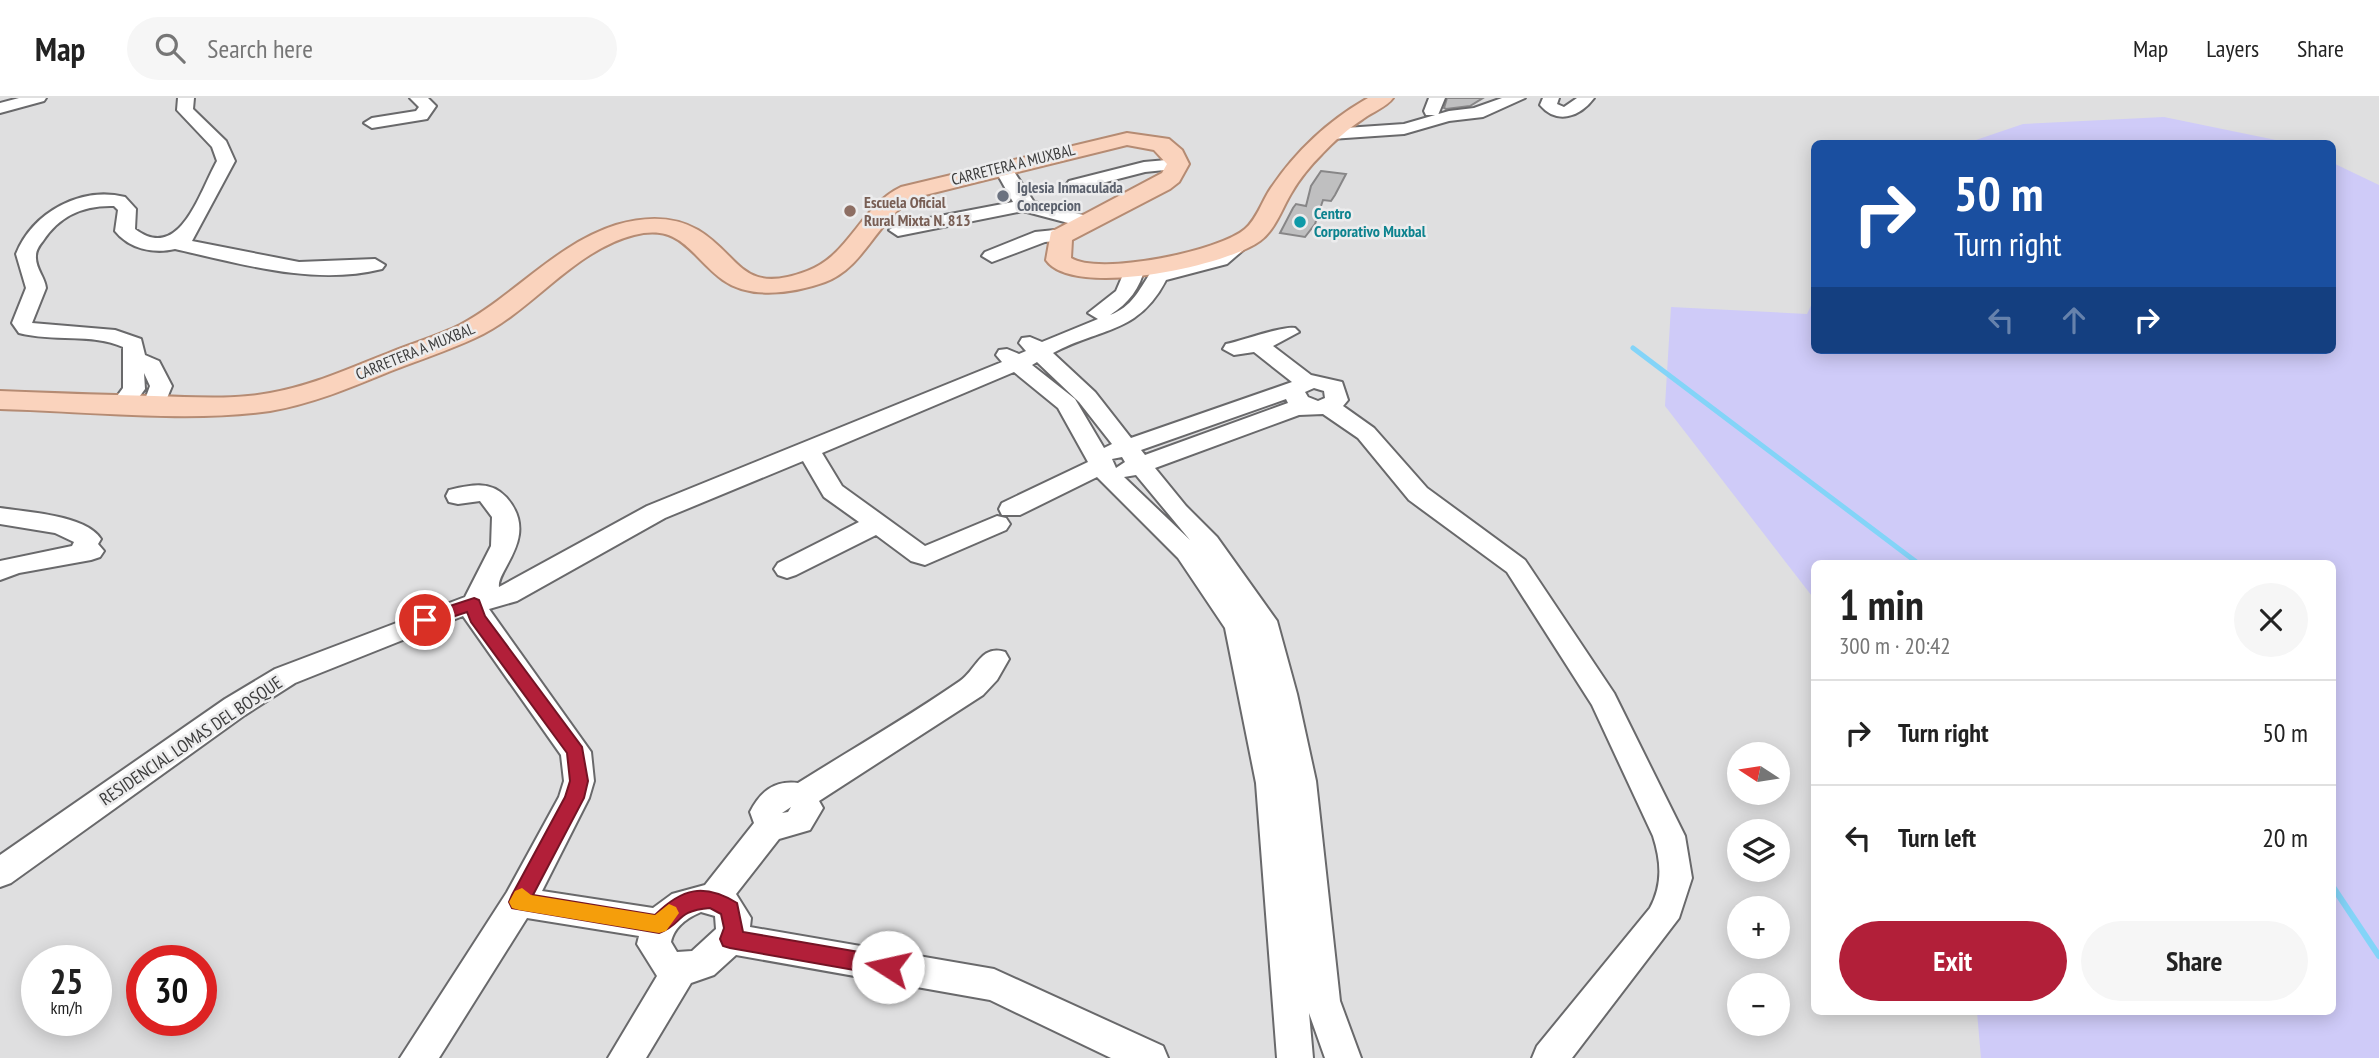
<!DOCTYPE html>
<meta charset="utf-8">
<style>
:root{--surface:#fff;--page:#f6f6f6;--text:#222;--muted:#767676;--line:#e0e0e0;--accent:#b21f39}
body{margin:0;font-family:"PT Sans Narrow",sans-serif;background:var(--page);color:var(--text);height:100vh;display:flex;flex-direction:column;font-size:26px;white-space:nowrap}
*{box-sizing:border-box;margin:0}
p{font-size:23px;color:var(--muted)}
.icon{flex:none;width:38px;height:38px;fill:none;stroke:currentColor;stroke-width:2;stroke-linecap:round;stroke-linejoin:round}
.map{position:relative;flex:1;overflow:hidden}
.panel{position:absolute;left:1811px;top:462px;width:525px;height:455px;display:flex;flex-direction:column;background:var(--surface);border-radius:10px;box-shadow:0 4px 18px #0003}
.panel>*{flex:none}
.guide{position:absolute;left:1811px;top:42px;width:525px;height:214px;border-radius:10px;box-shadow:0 4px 18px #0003;background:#1a4fa0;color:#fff;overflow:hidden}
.needle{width:46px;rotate:282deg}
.tools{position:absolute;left:1727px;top:644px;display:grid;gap:14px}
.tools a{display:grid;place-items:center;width:63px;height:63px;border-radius:50%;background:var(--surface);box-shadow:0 4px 18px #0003;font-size:35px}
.speed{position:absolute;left:21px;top:847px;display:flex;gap:14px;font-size:35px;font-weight:700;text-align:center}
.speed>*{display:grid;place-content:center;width:91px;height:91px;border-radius:50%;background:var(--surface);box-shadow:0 4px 18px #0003;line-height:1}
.speed small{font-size:18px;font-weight:400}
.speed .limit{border:10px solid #d22;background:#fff;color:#111}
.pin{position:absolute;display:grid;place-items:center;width:60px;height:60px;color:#fff;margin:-30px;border:4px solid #fff;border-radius:50%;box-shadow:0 2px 7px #0007}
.me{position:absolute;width:77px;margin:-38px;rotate:280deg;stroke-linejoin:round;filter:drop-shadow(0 0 5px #0008)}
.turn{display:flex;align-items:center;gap:24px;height:147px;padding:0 28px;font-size:32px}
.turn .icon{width:91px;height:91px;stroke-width:2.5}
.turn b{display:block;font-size:49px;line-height:60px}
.lanes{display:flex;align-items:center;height:66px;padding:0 28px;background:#0003;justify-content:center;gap:35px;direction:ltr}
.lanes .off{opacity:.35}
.round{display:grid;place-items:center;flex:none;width:74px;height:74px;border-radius:37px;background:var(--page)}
.overview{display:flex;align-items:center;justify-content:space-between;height:119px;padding:0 28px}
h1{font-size:42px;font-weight:700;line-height:52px}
.primary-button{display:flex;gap:14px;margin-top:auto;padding:14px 28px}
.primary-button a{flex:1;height:80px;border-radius:42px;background:var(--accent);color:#fff;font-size:28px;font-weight:700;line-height:80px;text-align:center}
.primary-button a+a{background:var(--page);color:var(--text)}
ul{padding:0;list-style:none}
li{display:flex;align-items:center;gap:21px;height:105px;padding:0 28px;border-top:2px solid var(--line)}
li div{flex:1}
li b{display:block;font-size:26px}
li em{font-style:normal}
header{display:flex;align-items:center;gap:42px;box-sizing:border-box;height:98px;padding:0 35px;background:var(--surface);border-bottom:2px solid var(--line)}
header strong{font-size:33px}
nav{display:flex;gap:38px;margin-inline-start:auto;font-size:24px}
.search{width:490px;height:63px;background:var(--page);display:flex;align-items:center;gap:18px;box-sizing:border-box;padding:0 24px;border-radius:38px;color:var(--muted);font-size:26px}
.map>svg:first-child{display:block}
.green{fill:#cfcbf8}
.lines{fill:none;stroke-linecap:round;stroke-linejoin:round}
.stream-far1{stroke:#83d4f8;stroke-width:5}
.stream{stroke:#83d4f8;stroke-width:6}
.building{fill:#bfbfc0;stroke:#878687;stroke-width:2}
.minor-casing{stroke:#69696b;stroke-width:4}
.major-casing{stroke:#b58b73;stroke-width:4}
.minor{fill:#fff;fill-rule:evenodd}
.major{fill:#fad3bd;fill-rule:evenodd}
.route{fill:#b21f39;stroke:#741425;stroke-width:2}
.slow{fill:#f59e0b}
.worship-dot{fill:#6b7280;stroke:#ececed;stroke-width:2.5}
.education-dot{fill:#8d6e63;stroke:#ececed;stroke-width:2.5}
.culture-dot{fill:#0f9aa8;stroke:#ececed;stroke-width:2.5}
.labels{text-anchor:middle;stroke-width:5;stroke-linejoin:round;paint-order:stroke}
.far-street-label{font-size:16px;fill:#3c3c3c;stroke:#ececed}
.far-worship-label{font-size:16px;font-weight:bold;fill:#5b616d;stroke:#ececed;text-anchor:start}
.far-education-label{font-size:16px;font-weight:bold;fill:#785e54;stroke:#ececed;text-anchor:start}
.far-culture-label{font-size:16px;font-weight:bold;fill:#0d838f;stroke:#ececed;text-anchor:start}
.street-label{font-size:18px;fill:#3c3c3c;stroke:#ececed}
</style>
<header>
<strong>Map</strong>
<div class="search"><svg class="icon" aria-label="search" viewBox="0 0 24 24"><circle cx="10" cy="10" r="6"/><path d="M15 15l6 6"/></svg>Search here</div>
<nav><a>Map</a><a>Layers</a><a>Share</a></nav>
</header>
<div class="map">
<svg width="2379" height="960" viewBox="0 0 2379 960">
<rect width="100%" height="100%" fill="#dfdfe0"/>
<path class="green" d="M2164,19l127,26h-324l56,-19z
M2333,65l46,22v873h-398l-4,-46h356v-448h-518v36l-150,-194 6,-99 136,7 8,-17v53h518z"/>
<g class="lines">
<path class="stream-far1" d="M1633,250l286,216"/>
<path class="stream" d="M2333,789l46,69"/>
</g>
<path class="building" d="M1447,0h36l-13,8 -24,3 -2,-1z
M1321,73l25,3 -11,21 -4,6 -8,-1 -8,24 -10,13 -25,-4 13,-25 3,-4 10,2 5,-20z"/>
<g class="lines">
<defs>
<path id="minor" d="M19,0h27l-2,3 -44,12v-10z
M178,0h16l-1,11 33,32 9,20 -43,80 107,21 76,-3 10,6 -3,4c-68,17 -140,-5 -207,-20 -21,5 -46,0 -60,-18l3,-21 -4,-4c-30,-1 -55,10 -71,35 -4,5 -7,9 -7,15 -1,12 9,21 10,32l-14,35 83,7 26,9 4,16 14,6 13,25 -10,24h-16l-3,-5 7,-19 -6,-13 1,16 -14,19 -8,2 -11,-7 11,-15v-41c-31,-14 -71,-5 -104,-14l-7,-10 14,-35 -10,-34c17,-42 65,-68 109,-57l11,12 -1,20c45,34 64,-36 82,-68l-5,-14 -35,-37z
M410,0h18l8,8 -9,13 -6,1 -49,8 -8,-5 8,-5 44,-7 3,-4z
M1429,0h16l-7,17h-12l-2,-4z
M1502,0h23l-42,19 -34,4 -45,13 -73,5 -8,-5 8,-5 73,-5 45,-13 25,-3z
M1543,0h16l-2,6 7,3 13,-9h17c-14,19 -37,27 -54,7z
M1178,61l9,5 -3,4 -39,4 -70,18 -9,-5 3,-4 75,-19z
M1003,65l6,1 25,38 64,17 2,4 -9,6 -68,-18 -125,25 -9,-6 9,-6 115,-22 -19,-34z
M1065,131l7,2 3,4 -3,4 -27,3 -53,20 -10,-6 3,-4 50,-20z
M1239,141l10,6 -22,19 -61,16c-28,54 -64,47 -113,73l42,39 36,46 161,-56 -38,-30 -20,3 -11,-6 3,-5c15,-3 59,-19 69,-16l4,4 -26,14 38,29 31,7 6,18 -5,6 31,22 53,60 98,72 89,133 71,143 7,42 -13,40 -107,140h-40l5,-12 113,-138c13,-24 11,-47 3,-72l-61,-131 -85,-133 -98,-72 -51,-62 -35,-24 -24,1 -144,53 31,38 31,31 60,84 20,73 19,87 24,220 21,57h-36l-16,-45 4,45h-36l-21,-275 -31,-155 -47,-70 -81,-81 -77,38h-18l-3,-6 3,-6 86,-41 -30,-54 -44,-36 -192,81 20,33 83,60 72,-30 9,2 4,6 -4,6 -81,35 -14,-4 -35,-26 -80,40 -9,3 -9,-3 -4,-6 4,-6 81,-41 -35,-25 -21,-36 -138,57 -148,83 -28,8 102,143 3,29 -5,17 -47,93 111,17 19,-14 33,-9 49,-62 -4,-11c10,-20 24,-32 48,-29 54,-34 110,-66 162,-102 17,-12 21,-37 45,-29l4,7 -12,21 -14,15 -164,106 4,7 -13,22 -31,9 -43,55 15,24 -1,9 244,42 169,77 5,12h-57l-121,-58 -254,-45 -22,20 -23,8 -45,75h-38l49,-82 -20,-32 2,-8 -112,-18 -88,140h-39l107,-166 52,-95 5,-16 -3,-26 -98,-139 -168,67 -50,32 -234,168 -11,4v-32l225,-156 50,-30 190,-72 26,-51 1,-29 -12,-16 -22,3 -9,-2 -3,-6 3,-6c21,-5 41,-10 57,7 35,39 -10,73 -7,90l148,-81 355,-144 -6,-7 3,-5 8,-1 12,5 7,-3 -7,-8 3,-5 8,-1 12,5 56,-23 -10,-6 28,-22 12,-28h14l3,4c-5,21 -16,36 -35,48 22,-8 29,-25 41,-43l62,-16zM1037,264l42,40 33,42 -8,4 -29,-49 -43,-34zM1314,290l10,3 1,7 -7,3 -10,-4 -3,-5zM1286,301l2,4 -143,52 -4,-5zM1122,359l3,5 -9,6 -4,-9zM1136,377l54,65 -66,-63zM791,709l-3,5 -6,1zM701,814l14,4 1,13 -24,22 -15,1 -6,-10c3,-15 16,-24 30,-30z
M0,410c26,4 86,7 101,31l-3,5 6,7 -4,6 -9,3 -72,13 -19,7v-19l72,-15 2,-4 -19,-9 -55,-9z"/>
<path id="major" d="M1368,0h25c-6,9 -21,14 -30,21 -15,10 -29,22 -41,35 -11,11 -22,24 -30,38 -10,16 -16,37 -32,49 -34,25 -187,58 -214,19l5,-28 111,-59 5,-9 -13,-14 -27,-5 -210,52c-39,19 -51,70 -92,85 -31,11 -74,18 -102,-2 -32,-23 -41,-57 -89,-45 -62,16 -102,77 -159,103 -28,13 -56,22 -84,33 -39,16 -79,33 -121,40 -81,12 -187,0 -270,-2v-18c51,2 103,4 154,5 38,1 79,4 116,-3 42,-7 82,-26 121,-41 22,-9 47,-16 69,-27 54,-29 96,-81 156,-100 27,-8 56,-10 82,5 43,26 43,66 109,41 42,-15 54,-65 94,-84l226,-54 42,6 13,11 7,14 -10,18 -9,7 -98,51 -1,18c28,18 149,-7 174,-29 12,-10 17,-28 26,-41 25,-37 58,-68 97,-90z"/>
</defs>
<use href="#minor" class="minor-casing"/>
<use href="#major" class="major-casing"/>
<use href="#minor" class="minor"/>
<use href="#major" class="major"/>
</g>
<path class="route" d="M474,500l5,2 6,16 97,131 6,34 -4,17 -51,97 122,20c27,-27 49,-32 82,-12l6,29 145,25 8,3 3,7 -3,6 -8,3 -158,-28 -7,-2 -3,-7 4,-11 -3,-14 -11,-6c-36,3 -26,16 -51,25l-147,-25 -3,-6 3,-7 53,-98 5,-16 -3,-28 -96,-131 -4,-10 -42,14 -8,-6 2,-4z"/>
<path class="slow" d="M522,790l9,7 124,20 14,-11 7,3 3,6 -13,18 -7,2 -140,-23 -7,-2 -3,-6 6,-11z"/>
<circle class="worship-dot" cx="1003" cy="98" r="7"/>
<circle class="education-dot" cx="850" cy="113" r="7"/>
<circle class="culture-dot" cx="1300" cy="124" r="7"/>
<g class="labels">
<g class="far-street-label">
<text transform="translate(1013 66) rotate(-14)" y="6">CARRETERA A MUXBAL</text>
<text transform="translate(415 253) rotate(-22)" y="6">CARRETERA A MUXBAL</text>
</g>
<g class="far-worship-label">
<text x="1017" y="95">Iglesia Inmaculada<tspan x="1017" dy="18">Concepcion</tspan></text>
</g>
<g class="far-education-label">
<text x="864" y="110">Escuela Oficial<tspan x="864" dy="18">Rural Mixta N. 813</tspan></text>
</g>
<g class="far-culture-label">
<text x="1314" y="121">Centro<tspan x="1314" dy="18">Corporativo Muxbal</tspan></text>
</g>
<g class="street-label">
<text transform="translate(191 643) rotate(-34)" y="6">RESIDENCIAL LOMAS DEL BOSQUE</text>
</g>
</g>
</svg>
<div class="tools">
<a><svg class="needle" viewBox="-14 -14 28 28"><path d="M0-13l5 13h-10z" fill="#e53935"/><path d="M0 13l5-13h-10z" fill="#767676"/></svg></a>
<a><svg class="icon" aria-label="layers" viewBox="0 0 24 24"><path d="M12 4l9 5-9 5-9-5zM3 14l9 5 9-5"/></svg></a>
<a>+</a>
<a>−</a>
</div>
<div class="speed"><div>25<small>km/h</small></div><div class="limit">30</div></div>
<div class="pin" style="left:425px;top:522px;background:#d93025"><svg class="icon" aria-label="arrive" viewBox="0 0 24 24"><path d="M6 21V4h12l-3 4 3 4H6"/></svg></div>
<svg class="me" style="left:888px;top:869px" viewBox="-20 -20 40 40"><circle r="19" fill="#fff"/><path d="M0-13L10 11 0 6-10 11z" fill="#b21f39"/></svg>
<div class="guide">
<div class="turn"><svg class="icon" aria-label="right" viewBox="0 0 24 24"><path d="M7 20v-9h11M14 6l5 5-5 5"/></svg><div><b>50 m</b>Turn right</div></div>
<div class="lanes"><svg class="icon off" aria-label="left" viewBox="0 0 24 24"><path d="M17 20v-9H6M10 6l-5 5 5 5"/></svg><svg class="icon off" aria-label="ahead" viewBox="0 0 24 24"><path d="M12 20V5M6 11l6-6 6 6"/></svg><svg class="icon" aria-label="right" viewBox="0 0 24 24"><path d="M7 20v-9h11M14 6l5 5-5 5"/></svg></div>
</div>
<section class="panel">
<div class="overview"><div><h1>1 min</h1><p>300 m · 20:42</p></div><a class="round"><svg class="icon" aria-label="close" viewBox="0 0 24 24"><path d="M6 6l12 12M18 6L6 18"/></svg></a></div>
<ul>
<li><svg class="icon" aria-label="right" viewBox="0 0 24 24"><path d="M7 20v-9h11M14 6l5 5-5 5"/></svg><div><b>Turn right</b></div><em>50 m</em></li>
<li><svg class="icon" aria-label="left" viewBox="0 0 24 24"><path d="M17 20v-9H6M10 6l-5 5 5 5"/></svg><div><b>Turn left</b></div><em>20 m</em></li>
</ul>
<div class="primary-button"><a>Exit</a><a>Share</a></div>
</section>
</div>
